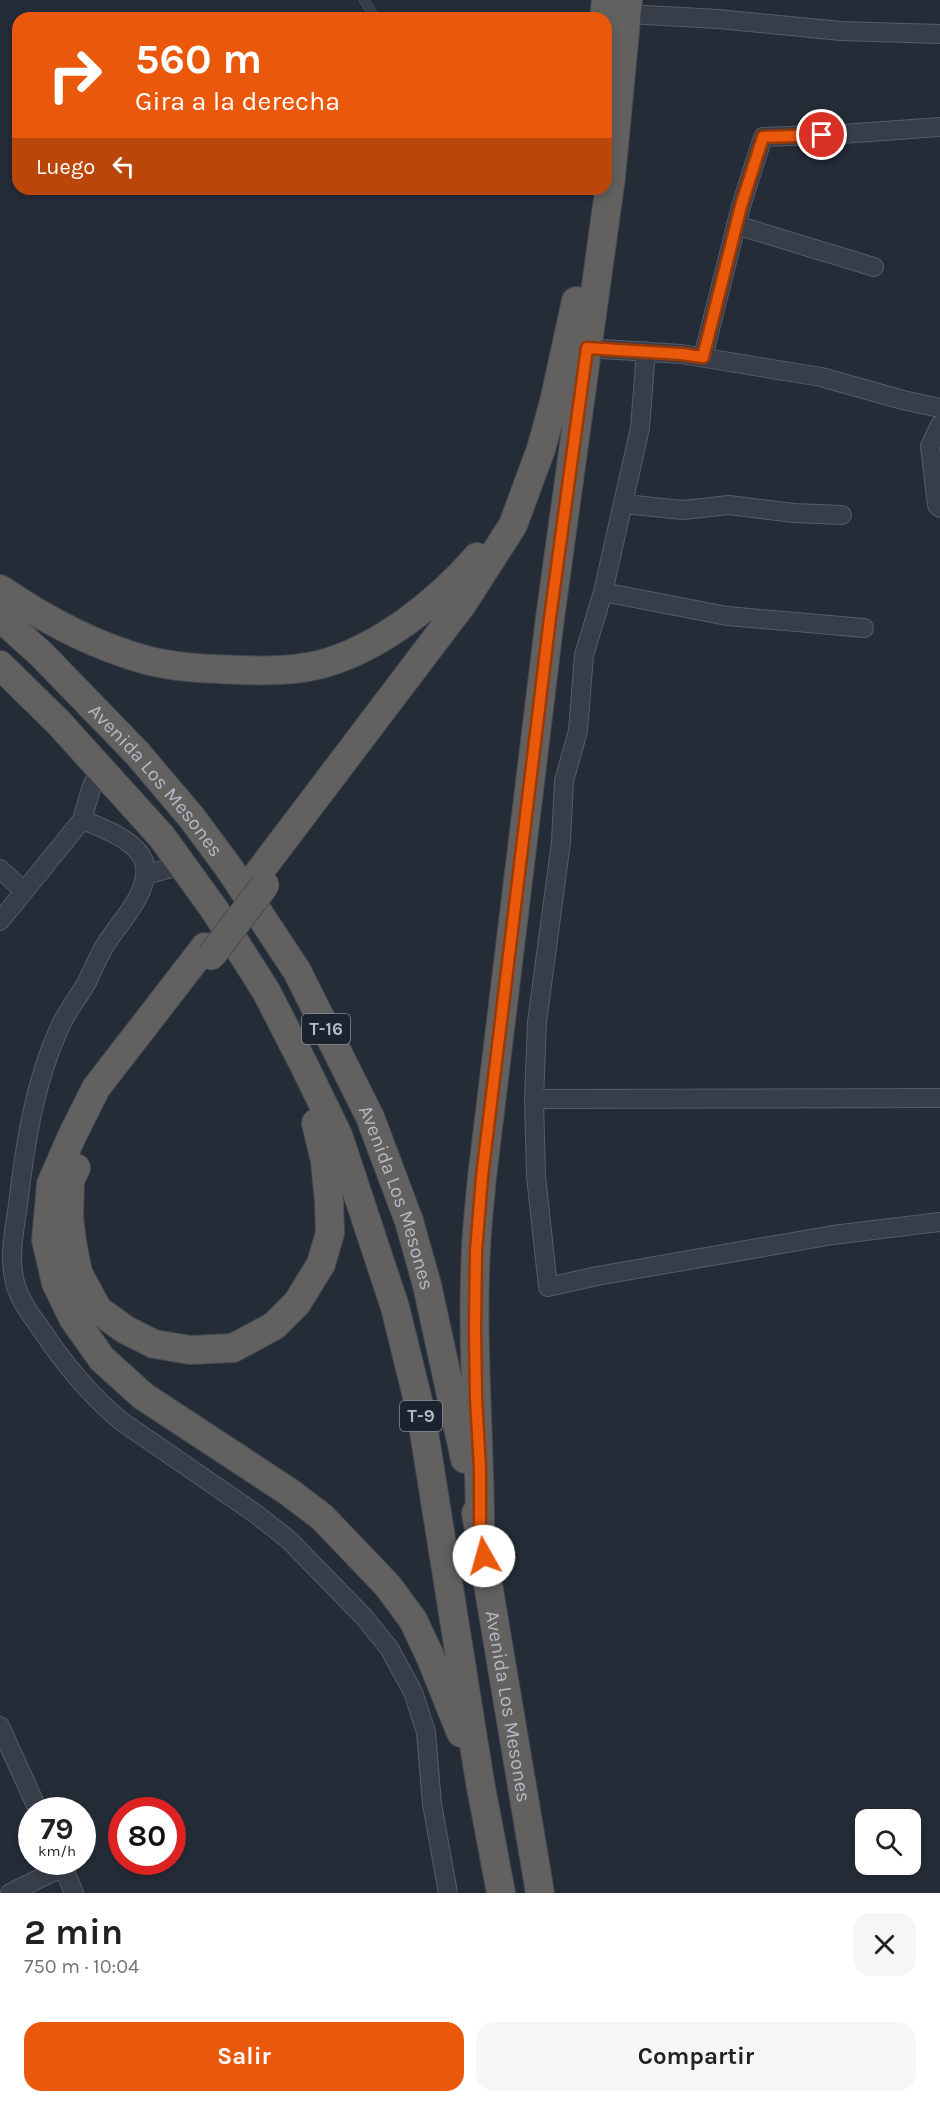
<!DOCTYPE html>
<html lang="es">
<meta charset="utf-8">
<style>
:root{--surface:#fff;--page:#f6f6f6;--text:#202124;--muted:#757577;--accent:#ea580c}
body{margin:0;font-family:Karla,sans-serif;background:var(--page);color:var(--text);height:100vh;display:flex;flex-direction:column;font-size:22px;white-space:nowrap}
*{box-sizing:border-box;margin:0}
p{font-size:20px;color:var(--muted)}
.icon{flex:none;width:33px;height:33px;fill:none;stroke:currentColor;stroke-width:2;stroke-linecap:round;stroke-linejoin:round}
.map{position:relative;height:1893px;overflow:hidden}
.sheet{display:flex;flex-direction:column;background:var(--surface);flex:1}
.sheet>*{flex:none}
.guide{position:absolute;left:12px;top:12px;width:600px;height:183px;border-radius:18px;box-shadow:0 3px 9px #0003;background:#ea580c;color:#fff;overflow:hidden}
.tools{position:absolute;left:855px;top:1809px;display:grid;gap:12px}
.tools a{display:grid;place-items:center;width:66px;height:66px;border-radius:12px;background:var(--surface);box-shadow:0 3px 9px #0003;font-size:30px}
.speed{position:absolute;left:18px;top:1797px;display:flex;gap:12px;font-size:30px;font-weight:700;text-align:center}
.speed>*{display:grid;place-content:center;width:78px;height:78px;border-radius:50%;background:var(--surface);box-shadow:0 3px 9px #0003;line-height:1}
.speed small{font-size:15px;font-weight:400}
.speed .limit{border:9px solid #d22;background:#fff;color:#111}
.pin{position:absolute;display:grid;place-items:center;width:51px;height:51px;color:#fff;margin:-26px;border:3px solid #fff;border-radius:50%;box-shadow:0 2px 6px #0007}
.me{position:absolute;width:66px;margin:-33px;rotate:353deg;stroke-linejoin:round;filter:drop-shadow(0 0 4px #0008)}
.turn{display:flex;align-items:center;gap:21px;height:126px;padding:0 24px;font-size:27px}
.turn .icon{width:78px;height:78px;stroke-width:2.5}
.turn b{display:block;font-size:42px;line-height:51px}
.then{display:flex;align-items:center;height:57px;padding:0 24px;background:#0003;gap:12px;font-size:22px}
.round{display:grid;place-items:center;flex:none;width:63px;height:63px;border-radius:18px;background:var(--page)}
.overview{display:flex;align-items:center;justify-content:space-between;height:102px;padding:0 24px}
h1{font-size:36px;font-weight:700;line-height:45px}
.action{display:flex;gap:12px;margin-top:auto;padding:12px 24px}
.action a{flex:1;height:69px;border-radius:18px;background:var(--accent);color:#fff;font-size:24px;font-weight:700;line-height:69px;text-align:center}
.action a+a{background:var(--page);color:var(--text)}
.map>svg:first-child{display:block}
.lines{fill:none;stroke-linecap:round;stroke-linejoin:round}
.service-casing{stroke:#565c67;stroke-width:10}
.minor-casing{stroke:#565c67;stroke-width:20}
.trunk-casing{stroke:#434954;stroke-width:30}
.service{stroke:#383e49;stroke-width:9}
.minor{stroke:#383e49;stroke-width:18}
.trunk{stroke:#626160;stroke-width:28}
.trunk-bridge-casing{stroke:#434954;stroke-width:30;stroke-linecap:butt}
.trunk-bridge{stroke:#626160;stroke-width:28}
.route-casing{stroke:#983908;stroke-width:15}
.route{stroke:#ea580c;stroke-width:10}
.labels{text-anchor:middle;stroke-width:6;stroke-linejoin:round;paint-order:stroke}
.shield{fill:#1d232e;stroke:#868c98;stroke-width:1.5}
.shield-label{font-size:18px;font-weight:bold;fill:#b3b9c5}
.street-label{font-size:20px;fill:#b3b9c5;stroke:#1d232e}
</style>
<div class="map">
<svg width="940" height="1893" viewBox="0 0 940 1893">
<rect width="100%" height="100%" fill="#242c38"/>
<g class="lines">
<defs>
<path id="service" d="M364,0l11,18"/>
<path id="minor" d="M627,14l91,5 123,12 99,3
M736,225l138,42
M587,348l94,6 140,23 82,23 37,8
M646,351l-6,77 -37,164 -19,63 -6,76 -14,50 -3,61 -24,180 -3,77 2,77 12,111 49,-11 236,-41 107,-13
M703,357l38,-151 22,-69 79,-3 98,-7
M940,425l-10,21 7,59 3,3
M624,504l59,6 46,-5 65,8 48,2
M603,592l124,24 137,12
M82,820c20,7 60,23 63,46 4,30 -29,59 -42,83 -6,11 -11,22 -16,33 -9,16 -21,30 -28,47 -25,55 -34,116 -41,176 -4,27 -10,55 -2,81 5,16 15,29 25,43 23,35 48,65 80,92l135,93 33,26 75,77 25,31 24,44 13,40 6,72 16,89
M0,869l24,22
M145,875l37,-10
M0,921l82,-101 9,-31 9,-21
M534,1099l406,-1
M0,1726l38,84
M61,1862l13,31
M10,1893l53,-26"/>
<g id="trunk">
<path d="M604,18l2,-18"/>
<path d="M0,589c44,30 94,57 146,71 31,8 63,9 95,10 26,1 55,1 81,-6 58,-16 116,-62 155,-107"/>
<path id="s1" d="M0,617l42,38 95,98 55,65 37,50 68,103 73,146 39,104 18,64 38,174"/>
<path d="M0,665l59,58 103,114 52,72 52,82 38,74 34,70 57,172 26,106 59,369 21,111"/>
<path d="M257,875l206,-272 50,-78 28,-76 13,-47 22,-101"/>
<path d="M205,947l-109,141 -24,48 -21,48 -5,56 10,43 17,35 29,41 41,37 146,96 33,25 66,69 25,34 17,36 31,77"/>
<path d="M76,1168l-6,12 -1,37 3,25 6,31 20,37 28,20 28,14 36,6 43,-2 41,-22 23,-23 24,-39 9,-31 -1,-32 -4,-40 -9,-38"/>
<path id="s2" d="M476,1513l64,380"/>
<path d="M480,1532c0,-94 -9,-188 -4,-282 1,-25 4,-49 6,-73l68,-559 61,-441 17,-177"/>
</g>
</defs>
<use href="#service" class="service-casing"/>
<use href="#minor" class="minor-casing"/>
<use href="#trunk" class="trunk-casing"/>
<use href="#service" class="service"/>
<use href="#minor" class="minor"/>
<use href="#trunk" class="trunk"/>
<defs>
<path id="trunk-bridge" d="M211,956l54,-71"/>
</defs>
<use href="#trunk-bridge" class="trunk-bridge-casing"/>
<use href="#trunk-bridge" class="trunk-bridge"/>
</g>
<g class="lines">
<defs>
<path id="route" d="M484,1556l-4,-24v-63l-4,-71 -1,-69 1,-78 6,-74 68,-559 37,-270 94,6 22,3 38,-151 22,-69 59,-2"/>
</defs>
<use href="#route" class="route-casing"/>
<use href="#route" class="route"/>
</g>
<g class="labels">
<g class="shield">
<rect x="302" y="1014" width="48" height="30" rx="4.5"/>
<rect x="400" y="1401" width="42" height="30" rx="4.5"/>
</g>
<g class="shield-label">
<text x="326" y="1035">T-16</text>
<text x="421" y="1422">T-9</text>
</g>
<g class="street-label">
<text dy="7" stroke="none"><textPath href="#s1" startOffset="226">Avenida Los Mesones</textPath></text>
<text dy="7" stroke="none"><textPath href="#s1" startOffset="712">Avenida Los Mesones</textPath></text>
<text dy="7" stroke="none"><textPath href="#s2" startOffset="196">Avenida Los Mesones</textPath></text>
</g>
</g>
</svg>
<div class="tools">
<a><svg class="icon" aria-label="search" viewBox="0 0 24 24"><circle cx="10" cy="10" r="6"/><path d="M15 15l6 6"/></svg></a>
</div>
<div class="speed"><div>79<small>km/h</small></div><div class="limit">80</div></div>
<div class="pin" style="left:822px;top:135px;background:#d93025"><svg class="icon" aria-label="arrive" viewBox="0 0 24 24"><path d="M6 21V4h12l-3 4 3 4H6"/></svg></div>
<svg class="me" style="left:484px;top:1556px" viewBox="-20 -20 40 40"><circle r="19" fill="#fff"/><path d="M0-13L10 11 0 6-10 11z" fill="#ea580c"/></svg>
<div class="guide">
<div class="turn"><svg class="icon" aria-label="right" viewBox="0 0 24 24"><path d="M7 20v-9h11M14 6l5 5-5 5"/></svg><div><b>560 m</b>Gira a la derecha</div></div>
<div class="then">Luego<svg class="icon" aria-label="left" viewBox="0 0 24 24"><path d="M17 20v-9H6M10 6l-5 5 5 5"/></svg></div>
</div>
</div>
<section class="sheet">
<div class="overview"><div><h1>2 min</h1><p>750 m · 10:04</p></div><a class="round"><svg class="icon" aria-label="close" viewBox="0 0 24 24"><path d="M6 6l12 12M18 6L6 18"/></svg></a></div>
<div class="action"><a>Salir</a><a>Compartir</a></div>
</section>
